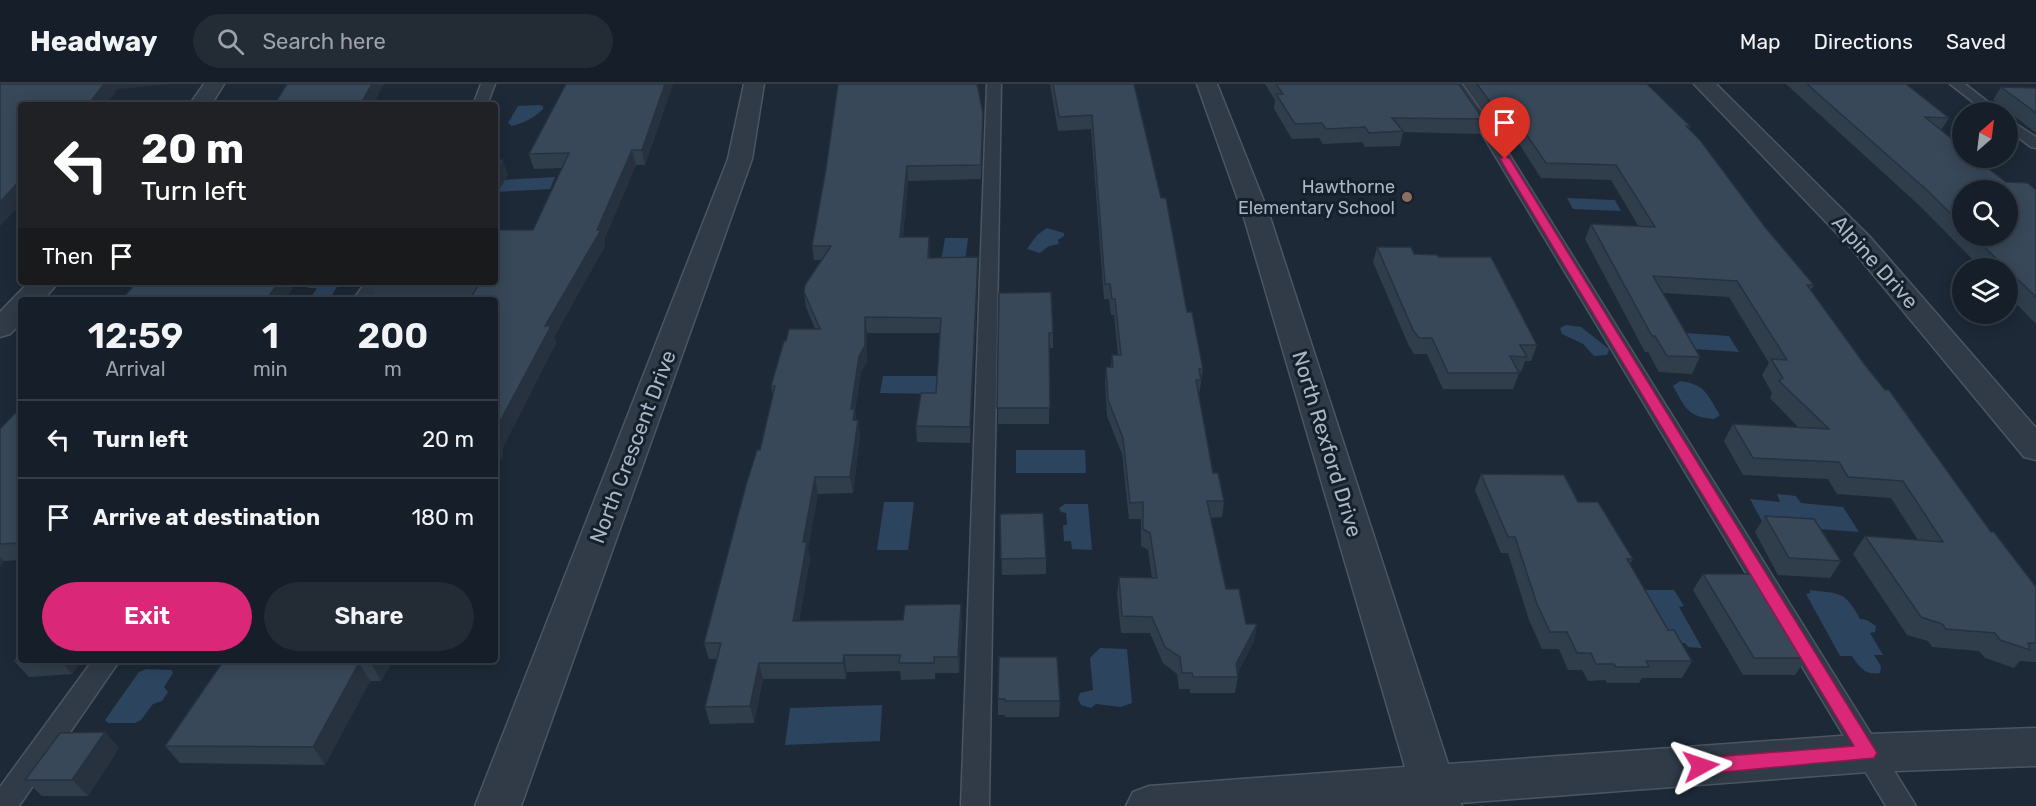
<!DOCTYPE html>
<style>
:root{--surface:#161f29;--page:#232c35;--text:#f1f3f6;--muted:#9ea2a8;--line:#353d46;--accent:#db2777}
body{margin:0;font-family:Rubik,sans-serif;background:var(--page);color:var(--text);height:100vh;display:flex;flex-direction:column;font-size:22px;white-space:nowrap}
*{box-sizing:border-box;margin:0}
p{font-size:20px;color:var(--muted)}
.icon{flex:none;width:33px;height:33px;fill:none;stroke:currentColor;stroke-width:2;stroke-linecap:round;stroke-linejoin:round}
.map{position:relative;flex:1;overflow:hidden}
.drawer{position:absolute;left:18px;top:213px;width:480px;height:366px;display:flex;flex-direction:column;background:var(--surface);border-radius:6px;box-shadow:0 3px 15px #0003,0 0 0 2px var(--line)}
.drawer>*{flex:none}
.banner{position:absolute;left:18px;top:18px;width:480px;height:183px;border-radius:6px;box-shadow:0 3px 15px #0003,0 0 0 2px var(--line);background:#202124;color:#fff;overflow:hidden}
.needle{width:39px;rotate:28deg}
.controls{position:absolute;left:1952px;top:18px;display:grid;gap:12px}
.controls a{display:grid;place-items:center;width:66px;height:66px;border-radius:50%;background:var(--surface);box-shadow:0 3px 15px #0003,0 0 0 2px var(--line);font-size:30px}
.pin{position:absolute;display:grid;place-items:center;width:51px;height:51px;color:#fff;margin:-62px -26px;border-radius:50% 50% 50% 0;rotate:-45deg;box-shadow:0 0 6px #0007}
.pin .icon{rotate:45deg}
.me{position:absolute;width:66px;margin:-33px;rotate:85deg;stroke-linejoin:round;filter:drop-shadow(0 0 4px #0008)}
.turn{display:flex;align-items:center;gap:21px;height:126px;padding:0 24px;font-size:27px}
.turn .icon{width:78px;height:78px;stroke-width:2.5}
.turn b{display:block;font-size:42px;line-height:51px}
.then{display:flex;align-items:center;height:57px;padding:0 24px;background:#0003;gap:12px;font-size:22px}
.eta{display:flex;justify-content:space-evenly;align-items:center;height:102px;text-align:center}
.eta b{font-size:36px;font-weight:600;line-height:42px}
.cta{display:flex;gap:12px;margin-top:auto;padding:12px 24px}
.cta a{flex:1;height:69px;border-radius:36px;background:var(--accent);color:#fff;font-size:24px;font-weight:600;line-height:69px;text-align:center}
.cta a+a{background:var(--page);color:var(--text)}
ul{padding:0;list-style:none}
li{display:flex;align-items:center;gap:18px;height:78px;padding:0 24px;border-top:2px solid var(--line)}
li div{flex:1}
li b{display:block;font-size:22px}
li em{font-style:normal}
header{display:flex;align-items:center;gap:36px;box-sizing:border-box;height:84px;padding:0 30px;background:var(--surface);border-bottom:2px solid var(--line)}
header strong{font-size:28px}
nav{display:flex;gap:33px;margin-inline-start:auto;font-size:21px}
.search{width:420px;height:54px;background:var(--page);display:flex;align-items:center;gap:15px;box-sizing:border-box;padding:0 21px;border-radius:33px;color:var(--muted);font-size:22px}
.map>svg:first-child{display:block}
.water{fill:#2c445e}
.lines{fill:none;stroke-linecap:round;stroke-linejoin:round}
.lane-casing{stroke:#4b5662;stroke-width:3}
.street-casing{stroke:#4b5662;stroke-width:3}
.lane{fill:#303b47;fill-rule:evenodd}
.street{fill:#303b47;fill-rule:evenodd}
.wall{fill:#303e4c;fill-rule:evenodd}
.shaded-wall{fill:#27323e}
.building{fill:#384858;stroke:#27323e;stroke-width:1.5}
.route{fill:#db2777;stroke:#8e194d;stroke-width:1.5}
.education-dot{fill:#8d6e63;stroke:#16202b;stroke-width:2}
.labels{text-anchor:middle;stroke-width:6;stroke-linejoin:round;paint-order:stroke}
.far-poi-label{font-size:18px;fill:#a9b6c5;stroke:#16202b;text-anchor:end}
.street-label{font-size:21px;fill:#a9b6c5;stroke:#16202b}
</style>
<header>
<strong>Headway</strong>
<div class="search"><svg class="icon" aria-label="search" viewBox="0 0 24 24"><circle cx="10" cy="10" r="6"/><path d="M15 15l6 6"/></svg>Search here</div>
<nav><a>Map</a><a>Directions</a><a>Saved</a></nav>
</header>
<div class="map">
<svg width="2036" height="722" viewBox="0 0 2036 722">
<rect width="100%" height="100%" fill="#1d2937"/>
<path class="water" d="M539,21l4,1v3c-9,9 -19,14 -31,17l-4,-3 10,-17z
M555,93l-5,12 -55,3 6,-12z
M1567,114l48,2 6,11 -48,-2z
M1047,144l17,5v3l-6,4 1,4 -10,2 -9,7 -13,-4 10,-14z
M945,154h23l-3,24h-24z
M312,198h28l-11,18h-20l8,-12h-9z
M1566,241l15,2 28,22 -2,6 -13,1 -11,-12 -21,-10 -2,-6z
M1671,248l58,4 10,16 -59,-4z
M883,292h60l-1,18 -62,-1z
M1680,297c25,3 27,13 40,34l-6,4c-27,-2 -29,-12 -41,-33z
M1016,366h69l1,23h-70z
M1777,410l19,2 5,7 42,4 16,25 -95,-7 -14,-26 30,3z
M884,418h30l-6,48h-31z
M1065,420h23l4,46 -20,-1 -1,-8h-7l-1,-16h4l-1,-12 -5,-1 -2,-4z
M1641,506h33l10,16 -5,1 23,41 -14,-1 -3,-4h-14z
M1810,506c31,4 35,1 50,29l7,1 9,6 -1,6 -5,1 13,22h-9l7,11 -1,7c-14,3 -21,-6 -28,-17h-12l-34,-62 4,-1z
M1100,564l27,1 5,54 -11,4 -25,-3 -5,4 -10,-3 -3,-6 2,-6 13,-3 -3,-32z
M146,585l26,1 1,3 -9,14 4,5 -6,9 -9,3 -12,16 -6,3h-27l-3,-3 34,-48z
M882,621l-2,36 -95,4 5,-37z"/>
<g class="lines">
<defs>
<path id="lane" d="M481,0h14l-8,21h-14z
M987,0h14l-12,722h-28z
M1448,0h14l25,35 429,687h-30l-413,-687z
M1950,0h15l36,28h-15z
M2007,34l29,19v11l-5,-1 -24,-18z
M366,198h18l-13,18h-18z
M93,576h27l-101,146h-19v-19z"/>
<path id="street" d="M204,0h20l-13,21h-22z
M744,0h20l-12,75 -231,647h-46l253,-647z
M1197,0h20l52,130 179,550 420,-30 168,-6v38l-168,6 -408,31 2,3h-336l7,-14 16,-6 256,-19 -162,-553z
M1694,0h22l154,153 166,191v32l-12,-3 -172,-208z
M29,198h30l-16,18h-22v23l-11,11 -10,3v-25z"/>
</defs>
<use href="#lane" class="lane-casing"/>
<use href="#street" class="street-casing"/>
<use href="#lane" class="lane"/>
<use href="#street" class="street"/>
</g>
<path class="wall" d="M566,0h107l-28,81h-9l-32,75 1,6 -51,91 2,6 -53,104v11l-8,6v-164h-118l-6,-15 162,-55 29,-62 -28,1 -5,-15z
M977,0l6,43 -2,52 -73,2 -5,56h26l1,21 48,-1v16l-8,170 -53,-1 -1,-16 20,-33 4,-60h-73v29l-6,10 -6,38 1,10h2l2,16 -7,57 -35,1 -10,53 2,12 -11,62h163l-3,52h-24v6l-34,1 -1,-9 -53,1 -1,7h-83l-9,44 -44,1 -5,-17 12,-48h-8l-5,-16 56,-193 13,-54 -2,-10 15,-45 29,-12 -9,-22 -2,-15 18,-32h-8l-2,-14z
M1050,0h84l53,228 16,57 -4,26 14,78 11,28 -2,16 -12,1 16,71 20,35h11l-3,17 -16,31v5l-3,16h-45v-4h-11l-2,-15 -14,-11 -13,-30h-29l-4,-39 2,-17 33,1 -4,-28 -7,-4v-27h-12l-7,-65 -15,-38 -2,-33 1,-16h5l1,-12h6l-4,-40h-3l-2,-16h-5l-13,-170 -33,2z
M1265,0h194l24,35 -4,15 -76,-2 -3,14 -35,1 -3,-5 -39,2 -4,-6 -27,1 -18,-30 1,-9z
M1464,0h183l43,42 -1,3 76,98 49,58 -3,5 54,75 126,167 45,55v75l-16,-1 -6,7 -29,-10 -6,-7 -47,-4 -4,-6 -21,-6 -54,-81 12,-18 53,4 -27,-42 -54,-4 -9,-15 -85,-4 -19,-34 9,-17 66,4 -29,-30 2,-5 -10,-18 7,-12 -40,-66 -66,-4 37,64 -8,17 -33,-2 -11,-20h-3l-60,-113 6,-15 48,3 -28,-47 -70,-2 -23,-36h-5l-5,-8h-9z
M1786,0h120l43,34 -8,12 65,52 30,8v134l-29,-30v-26h-26l-60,-61zM1962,106l45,46h-45z
M2001,3l35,1v45l-43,-33z
M1377,163l37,7 25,3 98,88 -6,16h-6l-4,11h-3l1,1 -6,16h-70l-16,-35h-13l-5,-8 -36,-84z
M999,209l54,40v15h-4v76h-51z
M21,323v153l-17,1 -4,5v-137z
M1481,390l97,28 55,57 -3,5 38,66 24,31 -10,17h-40l-3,5h-32l-2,-3 -17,1 -6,-11h-14l-9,-21h-17l-13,-29 -21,-67h-7l-26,-63z
M1000,430l46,44v16l-44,1z
M1765,432l76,45 -11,17 -52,-3 -23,-43z
M1703,490l104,84 -12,17h-52l-50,-85z
M21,576h61l-10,14 -43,3 -15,-16z
M224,576h169l-12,21h-11l-45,84 -145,-2 -15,-17z
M998,615l62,2 -1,16h-54v-2h-7z
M105,648l14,16 -31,48h-46l-17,-16z"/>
<path class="shaded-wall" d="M104,0h66l-52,5 -12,16h-22z
M372,0h12l-11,21h-13z
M665,0h8l-28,81 -3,-15z
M983,29v14l-2,52v-14z
M632,66l4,15 -32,75 1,6 -51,91 2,6 -53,104v11l-8,6 1,-35 49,-103 52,-96z
M503,76l5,15 -13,22v-24z
M907,82l1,15 -7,71 -1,-15z
M21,95v25l-21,22v-24z
M929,153l1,15 -2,21v-15z
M978,173v16l-8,170v-16z
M279,198h18l-12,18h-19z
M865,233l2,16v29l-6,10 -6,38 2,15 -2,11 -4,-27z
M858,336l2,16 -7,57 -3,-16z
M815,393l3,17 -10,53 2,12 -14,78 -3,-16 10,-79z
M0,473l4,4 -4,5z
M961,520l1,17 -3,52 -1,-16z
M1257,540l-3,17 -19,36 1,-13z
M844,571l3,17 -1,7 -3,-16z
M60,576h22l-10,14z
M373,576h20l-12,21 -10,-18z
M359,579l11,18 -45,84 -12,-18z
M759,579l4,16 -9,44 -4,-17z
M105,648l14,16 -31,48 -16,-16z"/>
<path class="building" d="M0,0h104l-16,21h-67v74l-21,23z
M287,0h85l-12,21h-86z
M566,0h99l-23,66h-10l-35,80h4l-56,96h6l-55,103 -1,12v-141h-26l9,-14 -107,-1 2,-3h122v-52h38l36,-77 -40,1z
M838,0h139l6,29 -2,52 -74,1 -7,71h29l-1,21 50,-1 -8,170 -54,-1 5,-33h15l5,-75 -76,-1v29l-6,10 -8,53h4l-2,11h5l-8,57h-35l-12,65h4l-14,79 110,-1 2,-15 56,-1 -3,53h-24v6h-35l1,-8h-56l-1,8h-84l-9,43 -45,1 16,-64h-17l42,-158 11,-35h3l15,-64h-4l13,-45h2l3,-12h31l-16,-37 1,-7 26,-39h-19l14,-77z
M1053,0h81l27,114h5l21,114h5l11,57h-4l2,11h-5l17,93h5l6,28h-17l19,88h13l7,35h11l-21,40 2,13h-45l-1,-4h-10l-2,-16 -15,-10 -13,-30 -30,-1 -3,-39 38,1 -7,-45 -7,-4v-27l-13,1 -7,-65 -15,-38 -2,-33h7l-1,-12h9l-6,-56h-3l-2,-15h-5l-13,-169 -33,2z
M1276,0h183l24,35 -91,-1 11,13 -34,2 -4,-6 -39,2 -4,-6 -27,1 -19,-30h7z
M1477,0h170l43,42h-4l14,14 65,87 49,58h-7l58,80 20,25h4l102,142h3l42,55v56h-8l2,7 -30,-10 -5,-7 -49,-4 -4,-5 -21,-7 -56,-81 78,6 -40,-61 -55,-4 -9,-15 -86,-4 -20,-34 96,5 -50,-48 4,-3 -12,-19 16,1 -50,-79 -84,-5 47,81 -33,-1 -12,-20h-3l-61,-112 64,3 -39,-62 -70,-2 -24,-35h-4l-6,-8h-9z
M1807,0h99l43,34 -24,-1 37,30v11h13l31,24 22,1 8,7v107l-63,-61h34v-46h-45v35l-33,-33z
M2001,3l35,1v25z
M495,76h8l-8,13z
M1377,163h34l3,7 23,1 2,2h52l46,88h-17l7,12 -17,-1 9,17h-71l-16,-35h-13l-6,-8z
M137,198h142l-13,18h-145z
M1051,208l2,41h-4l1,75h-53l2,-115z
M21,323v136l-21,1v-115z
M1481,390l83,1 14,27h20l35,57h-6l41,71h6l18,31h-46l3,6h-33l-2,-3h-18l-5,-11h-14l-10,-21h-17l-13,-28 -22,-67h-7z
M1043,429l3,45 -45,1 -1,-45z
M1765,432l49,3 27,42 -52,-3z
M1703,490h49l55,84h-53z
M21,567v9h3l-10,1z
M999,573h58l3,44h-55v-2h-7z
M224,576h149l-2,3h-12l-46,84 -148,-1z
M105,648l-33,48h-47l35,-47z"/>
<path class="route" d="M1505,72l5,3 364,589 3,5 -3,5 -173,16 -6,-3 -3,-5 3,-6 6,-2 153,-12 -354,-587z"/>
<circle class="education-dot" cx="1407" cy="113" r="6"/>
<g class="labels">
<g class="far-poi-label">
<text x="1395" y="109">Hawthorne<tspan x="1395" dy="21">Elementary School</tspan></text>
</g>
<g class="street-label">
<text transform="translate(1875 178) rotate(48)" y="7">Alpine Drive</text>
<text transform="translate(1327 360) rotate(73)" y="7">North Rexford Drive</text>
<text transform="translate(633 363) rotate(-69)" y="7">North Crescent Drive</text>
</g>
</g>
</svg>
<div class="controls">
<a><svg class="needle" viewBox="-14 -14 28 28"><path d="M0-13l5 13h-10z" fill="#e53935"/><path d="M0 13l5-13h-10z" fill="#9ea2a8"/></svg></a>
<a><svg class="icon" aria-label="search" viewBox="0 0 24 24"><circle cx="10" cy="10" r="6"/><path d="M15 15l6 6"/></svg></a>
<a><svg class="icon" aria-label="layers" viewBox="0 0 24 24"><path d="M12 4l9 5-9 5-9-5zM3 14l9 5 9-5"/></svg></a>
</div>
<div class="pin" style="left:1505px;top:75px;background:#d93025"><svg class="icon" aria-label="arrive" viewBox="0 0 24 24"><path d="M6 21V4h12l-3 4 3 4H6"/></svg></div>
<svg class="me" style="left:1701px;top:682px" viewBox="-20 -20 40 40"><path d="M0-17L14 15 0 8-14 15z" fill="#db2777" stroke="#fff" stroke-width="4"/></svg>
<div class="banner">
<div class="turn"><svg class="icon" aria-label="left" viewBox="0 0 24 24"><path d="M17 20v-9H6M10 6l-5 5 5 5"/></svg><div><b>20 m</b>Turn left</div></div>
<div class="then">Then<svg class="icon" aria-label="arrive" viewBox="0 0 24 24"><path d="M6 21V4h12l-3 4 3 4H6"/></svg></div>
</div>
<section class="drawer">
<div class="eta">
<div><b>12:59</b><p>Arrival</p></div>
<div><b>1</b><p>min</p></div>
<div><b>200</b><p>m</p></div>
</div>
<ul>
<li><svg class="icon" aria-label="left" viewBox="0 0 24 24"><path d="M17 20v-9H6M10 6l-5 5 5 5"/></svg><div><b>Turn left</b></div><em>20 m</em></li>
<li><svg class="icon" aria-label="arrive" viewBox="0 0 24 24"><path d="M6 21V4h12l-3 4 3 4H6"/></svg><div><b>Arrive at destination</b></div><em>180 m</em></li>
</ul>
<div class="cta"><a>Exit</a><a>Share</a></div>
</section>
</div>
